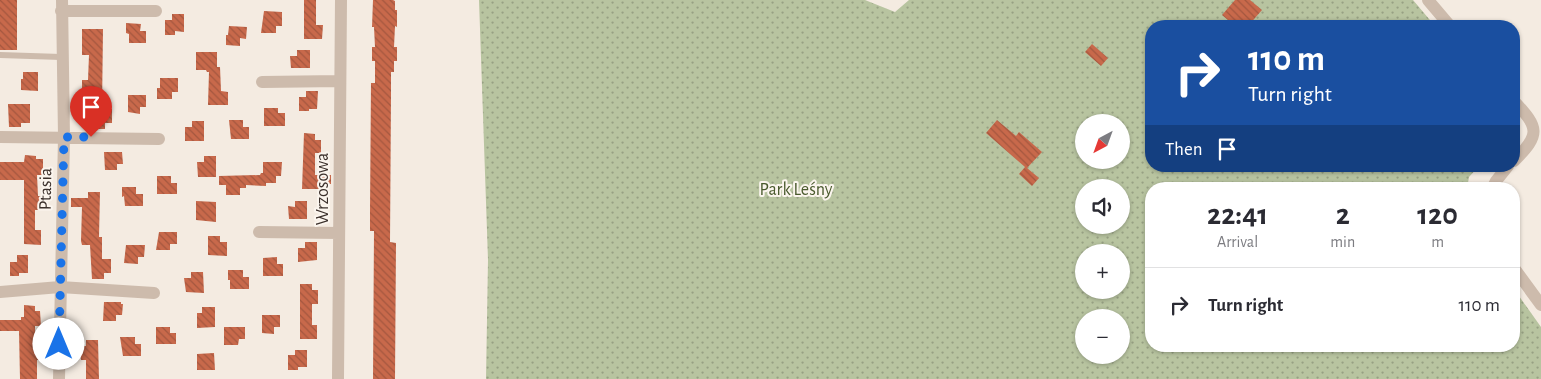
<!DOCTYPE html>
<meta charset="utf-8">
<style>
:root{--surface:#fff;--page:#f2f2f3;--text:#2b2b33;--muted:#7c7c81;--line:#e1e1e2}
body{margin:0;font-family:"Alegreya Sans",sans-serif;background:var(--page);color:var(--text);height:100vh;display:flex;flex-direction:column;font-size:19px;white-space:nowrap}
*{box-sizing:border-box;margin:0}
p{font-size:16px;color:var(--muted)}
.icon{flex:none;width:28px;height:28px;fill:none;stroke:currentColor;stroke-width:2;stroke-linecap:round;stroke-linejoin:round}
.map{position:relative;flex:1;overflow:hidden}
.sheet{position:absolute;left:1145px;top:182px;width:375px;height:170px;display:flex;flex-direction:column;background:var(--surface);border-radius:20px;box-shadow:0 1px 4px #0004}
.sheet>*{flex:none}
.hud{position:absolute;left:1145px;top:20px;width:375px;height:152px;border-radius:20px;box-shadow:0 1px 4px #0004;background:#1a4fa0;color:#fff;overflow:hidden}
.needle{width:32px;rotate:221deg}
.fabs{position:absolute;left:1075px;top:114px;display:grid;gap:10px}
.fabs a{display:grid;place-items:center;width:55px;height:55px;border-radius:50%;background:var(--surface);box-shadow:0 1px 4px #0004;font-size:25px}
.pin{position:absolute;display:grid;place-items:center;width:42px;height:42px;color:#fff;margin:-51px -21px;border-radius:50% 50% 50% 0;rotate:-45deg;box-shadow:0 0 5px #0007}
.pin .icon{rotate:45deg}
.me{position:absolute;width:55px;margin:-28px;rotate:0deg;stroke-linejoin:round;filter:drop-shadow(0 0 4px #0008)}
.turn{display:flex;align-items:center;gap:18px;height:105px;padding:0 20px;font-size:22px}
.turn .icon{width:65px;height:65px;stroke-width:2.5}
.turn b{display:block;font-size:35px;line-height:42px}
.then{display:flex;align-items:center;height:48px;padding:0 20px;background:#0003;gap:10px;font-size:19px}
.eta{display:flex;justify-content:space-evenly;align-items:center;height:85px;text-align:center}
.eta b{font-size:30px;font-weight:700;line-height:35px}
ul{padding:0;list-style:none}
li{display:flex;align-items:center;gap:15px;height:75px;padding:0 20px;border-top:1px solid var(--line)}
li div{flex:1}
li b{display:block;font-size:19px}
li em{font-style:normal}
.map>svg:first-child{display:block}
.grass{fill:url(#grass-dots);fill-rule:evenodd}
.building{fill:url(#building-back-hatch)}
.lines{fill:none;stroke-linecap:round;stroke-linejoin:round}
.lane{stroke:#cdbbac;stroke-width:6}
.street{stroke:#cdbbac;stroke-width:12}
.route{stroke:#1a73e8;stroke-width:9;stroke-dasharray:0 16.2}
.labels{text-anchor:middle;stroke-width:4;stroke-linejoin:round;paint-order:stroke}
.street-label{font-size:18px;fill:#3b302b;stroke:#fbf5ee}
.park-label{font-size:18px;fill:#4a5a2e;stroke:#fbf5ee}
</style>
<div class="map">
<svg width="1541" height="379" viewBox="0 0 1541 379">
<defs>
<pattern id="grass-dots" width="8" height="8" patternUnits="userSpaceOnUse" patternTransform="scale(1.25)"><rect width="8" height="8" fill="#b8c4a0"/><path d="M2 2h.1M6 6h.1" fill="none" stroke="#97a083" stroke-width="1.8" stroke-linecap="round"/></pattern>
<pattern id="building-back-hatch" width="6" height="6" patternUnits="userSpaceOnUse" patternTransform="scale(1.25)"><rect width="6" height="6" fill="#c8694b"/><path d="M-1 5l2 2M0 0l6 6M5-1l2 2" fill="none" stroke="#a4573f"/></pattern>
</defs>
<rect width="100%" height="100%" fill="#f4ebe1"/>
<path class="grass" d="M479,0h386l30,12 14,-12h504l22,26h-284v140h328l-10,11 -2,12h-316v157h363v-57l27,38v52h-1055l2,-119zM1084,122h37v38h-37zM1084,188h37v37h-37zM1084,252h37v38h-37zM1084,318h37v37h-37z"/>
<path class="building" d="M0,0h17v50h-17z
M304,0h12v25h7l-1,14h-18z
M373,0h20l2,1v9h2v17l-2,-1 -1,21h3v14h-3v11h-3v22l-1,148 6,1 -1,136h-22l1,-148h-4v-21l1,-127h4v-22h-3v-14h3l-1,-20h-2z
M1235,0h15l12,10 -14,16h-13l-13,-11z
M264,11l18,1v14h-6v7h-15z
M172,14h12v18l-9,-1v4h-10v-15h7z
M126,23l15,1 -1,7h6v12h-17v-9l-3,-1z
M229,26l18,1 -1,12 -6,-1v8l-14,-1v-10h2z
M82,29h21l-1,80h10v14h-7v6h-11v-12h-3v-23h-9v-14h6l1,-25h-7z
M1092,44l16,14 -7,8 -16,-14z
M297,50h13v18h-19l-1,-12h7z
M196,52h21v15h3l1,24 7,1v13h-20l1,-33h-2l-1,-2h-10z
M23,72h15v19l-17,-1v-11h2z
M160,78h18v14h-6v7h-15v-11h3z
M306,91h12l-1,18h-8v2h-10v-14h7z
M128,95h18v12h-6v7l-12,-2z
M8,104h22v19h-9v4h-12z
M264,108h14v5h7v13h-21z
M229,120h14v7h6v12h-18z
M997,120l19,16 3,-4 23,20 -15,16 12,10 -7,8 -13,-12 6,-7 -39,-34z
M192,121h12v20h-19v-14h7z
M304,133l11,1v6h6v13h-6v22h16v9h-11v5h-18z
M104,152h18l1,12h-6v6h-12z
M25,155l11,1v3h7v16h-6l1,21h4l1,10 -1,4h-7v20h6v15l-17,-1v-64h-24v-18h24z
M204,156h12v21h-18l-1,-15h7z
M263,162h19l-1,14h-5v7h-10v3l-20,-1v3h-6v7h-14v-10h-7v-9l41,-1 1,-2h2z
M157,176h14v7h6v11h-20z
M122,187h14v7h7v12h-18l-1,-10 -2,1z
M88,192h12l-1,45h3v22h9v14h-7v6h-12l-2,-34h-8l-1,-4 1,-34h-11v-9h17z
M196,201l20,1v20l-20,-2z
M295,201h12v18h-18l-1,-13 7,1z
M159,232h18v12h-7v6h-14z
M208,236h12v6h7v14l-19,-1z
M305,242h12v18l-19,2v-14h7z
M126,245h19l-1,12h-6v7l-14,-1z
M17,255h11v18h-9v3h-9v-14h7z
M277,257v7h6v12h-20v-18z
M228,270h15v7h6v12h-19v-9h-2z
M191,272h12l1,21 -18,-1 -2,-14h7z
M300,284h12v6h6v14h-6v21h5v14h-17z
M104,302h17v2h2l-1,11h-6v6h-13z
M24,305l11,1v5h5l1,15h-6v20h7v14h-5v19h-17l-1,-48h-19v-11h21v-3h3z
M202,307h13v20l-18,1v-15h5z
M262,315h18v12h-6v7l-12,-1z
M156,327h14v6h6v11h-20z
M224,327h21v12h-6l-1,6h-14z
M120,337h15v7h6v12h-18z
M86,340h12l1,39h-13v-19h-5l-2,-14h7z
M295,350h12v17h-9v3h-10v-15h7z
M214,353l1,17h-18v-16z"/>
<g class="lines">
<path class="lane" d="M0,55l61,2
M1514,118l8,-8"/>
<path class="street" d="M1428,0l22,26
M61,11h95
M262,82l78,-1
M1514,101c25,27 27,33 0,60
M0,137l159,2
M1492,189l4,-8 12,-15
M259,232l80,1
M1514,268l27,37
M0,292l60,-5 94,6
M59,379l5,-242 -2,-137
M338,379l3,-379"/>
</g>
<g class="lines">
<path class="route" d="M59,344l5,-207h27"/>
</g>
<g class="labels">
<g class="street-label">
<text transform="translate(45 189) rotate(-89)" y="6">Ptasia</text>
<text transform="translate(322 189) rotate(-90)" y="6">Wrzosowa</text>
</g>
<g class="park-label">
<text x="796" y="195">Park Leśny</text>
</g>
</g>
</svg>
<div class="fabs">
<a><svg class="needle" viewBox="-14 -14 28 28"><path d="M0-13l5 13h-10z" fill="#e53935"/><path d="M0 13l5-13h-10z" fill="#7c7c81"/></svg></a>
<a><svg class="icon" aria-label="sound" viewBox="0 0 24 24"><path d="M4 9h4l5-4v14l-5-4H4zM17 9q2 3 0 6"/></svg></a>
<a>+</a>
<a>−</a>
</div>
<div class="pin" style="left:91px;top:137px;background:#d93025"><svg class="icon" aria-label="arrive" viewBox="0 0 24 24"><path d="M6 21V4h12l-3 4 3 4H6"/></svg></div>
<svg class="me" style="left:59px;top:344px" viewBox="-20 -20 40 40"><circle r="19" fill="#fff"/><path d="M0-13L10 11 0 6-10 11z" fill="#1a73e8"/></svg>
<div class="hud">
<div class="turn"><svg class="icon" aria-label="right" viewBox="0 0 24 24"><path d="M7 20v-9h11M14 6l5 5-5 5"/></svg><div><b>110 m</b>Turn right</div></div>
<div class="then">Then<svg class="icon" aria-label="arrive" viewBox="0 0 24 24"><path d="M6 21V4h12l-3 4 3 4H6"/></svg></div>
</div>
<section class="sheet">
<div class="eta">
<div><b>22:41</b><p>Arrival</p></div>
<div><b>2</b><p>min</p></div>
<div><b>120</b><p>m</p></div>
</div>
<ul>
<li><svg class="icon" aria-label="right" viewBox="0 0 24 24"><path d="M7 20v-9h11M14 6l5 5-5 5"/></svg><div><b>Turn right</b></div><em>110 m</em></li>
</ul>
</section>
</div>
